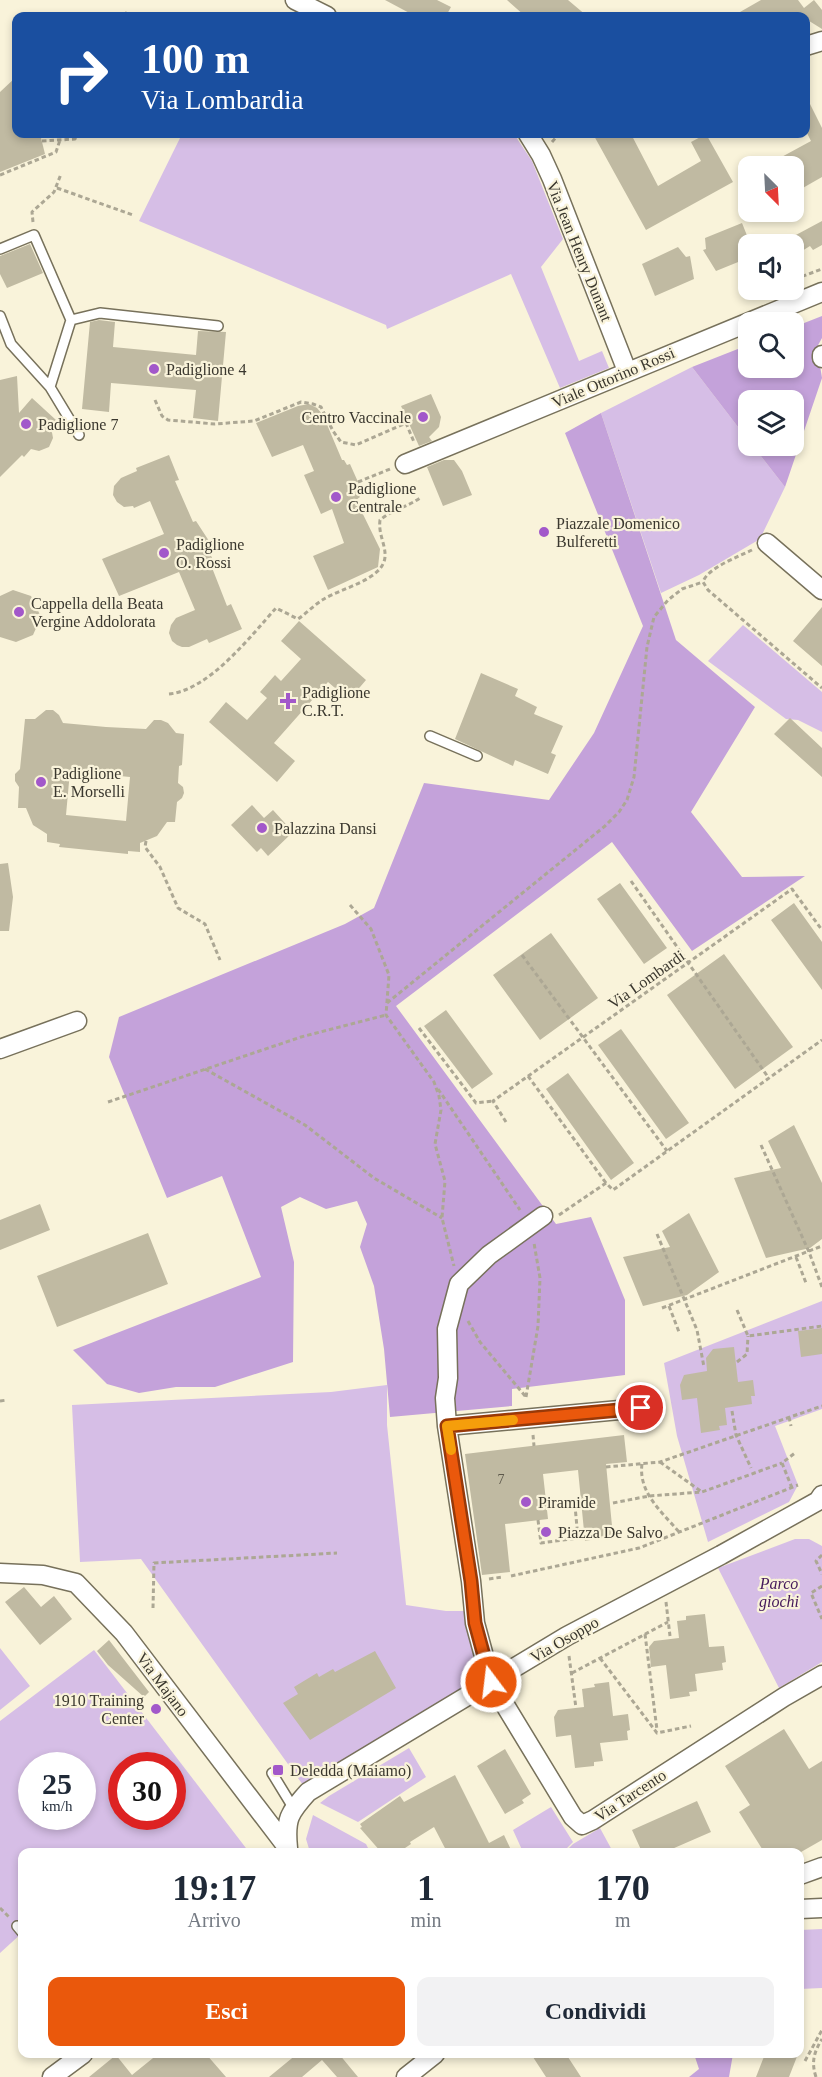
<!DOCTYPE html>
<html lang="it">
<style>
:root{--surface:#fff;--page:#f2f2f3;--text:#1f2937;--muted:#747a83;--accent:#ea580c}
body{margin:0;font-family:Georgia,serif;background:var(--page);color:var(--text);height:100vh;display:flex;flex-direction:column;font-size:22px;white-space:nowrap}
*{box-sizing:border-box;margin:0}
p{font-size:20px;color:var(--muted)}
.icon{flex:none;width:33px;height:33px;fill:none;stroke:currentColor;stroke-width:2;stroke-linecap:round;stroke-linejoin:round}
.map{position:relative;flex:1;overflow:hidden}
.details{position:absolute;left:18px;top:1848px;width:786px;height:210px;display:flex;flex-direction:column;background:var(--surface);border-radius:12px;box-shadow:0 3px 9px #0003}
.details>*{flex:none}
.banner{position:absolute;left:12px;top:12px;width:798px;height:126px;border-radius:12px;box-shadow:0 3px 9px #0003;background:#1a4fa0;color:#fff;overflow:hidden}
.needle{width:39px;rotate:156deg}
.fabs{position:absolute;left:738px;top:156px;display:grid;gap:12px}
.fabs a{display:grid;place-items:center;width:66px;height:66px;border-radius:12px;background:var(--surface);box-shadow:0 3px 9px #0003;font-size:30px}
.speed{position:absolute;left:18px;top:1752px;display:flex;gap:12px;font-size:30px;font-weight:700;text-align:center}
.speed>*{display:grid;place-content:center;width:78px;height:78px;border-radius:50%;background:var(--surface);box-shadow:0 3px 9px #0003;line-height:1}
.speed small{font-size:15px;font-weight:400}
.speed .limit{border:9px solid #d22;background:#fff;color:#111}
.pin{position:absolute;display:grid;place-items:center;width:51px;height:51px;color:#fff;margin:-26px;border:3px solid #fff;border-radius:50%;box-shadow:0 2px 6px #0007}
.me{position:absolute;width:66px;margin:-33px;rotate:345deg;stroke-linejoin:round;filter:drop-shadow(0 0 4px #0008)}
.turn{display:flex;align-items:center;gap:21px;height:126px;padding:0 30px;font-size:27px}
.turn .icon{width:78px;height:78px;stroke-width:2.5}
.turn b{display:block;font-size:42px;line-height:51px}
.eta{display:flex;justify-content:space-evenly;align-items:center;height:102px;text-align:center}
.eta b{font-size:36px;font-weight:800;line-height:42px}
.action{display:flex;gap:12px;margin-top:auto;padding:12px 30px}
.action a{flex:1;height:69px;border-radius:12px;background:var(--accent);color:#fff;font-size:24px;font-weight:800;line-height:69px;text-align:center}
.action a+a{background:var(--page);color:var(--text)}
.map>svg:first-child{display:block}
.green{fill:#d6bee6;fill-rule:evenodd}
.forest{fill:#c4a2da}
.building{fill:#c0baa2;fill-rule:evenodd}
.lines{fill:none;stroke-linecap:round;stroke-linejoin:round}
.lane-casing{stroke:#77715b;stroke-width:12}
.street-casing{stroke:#77715b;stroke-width:21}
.path{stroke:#aca794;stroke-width:3;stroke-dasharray:4.5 3;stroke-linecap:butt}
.lane{stroke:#fff;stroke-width:9}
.street{stroke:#fff;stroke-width:18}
.route-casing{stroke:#983908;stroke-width:15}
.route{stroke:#ea580c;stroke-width:10}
.slow{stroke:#f59e0b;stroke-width:10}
.poi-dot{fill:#a258ca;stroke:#f9f3da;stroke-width:2}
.labels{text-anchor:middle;stroke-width:4.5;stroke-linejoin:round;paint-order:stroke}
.number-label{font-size:14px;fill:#5c584b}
.street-label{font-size:16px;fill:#3a372e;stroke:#f9f3da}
.poi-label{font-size:16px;fill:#3a372e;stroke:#f9f3da;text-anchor:start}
.park-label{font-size:16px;font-style:italic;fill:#44185a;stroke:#f9f3da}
</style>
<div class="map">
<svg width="822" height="2077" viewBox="0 0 822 2077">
<rect width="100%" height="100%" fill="#f9f3da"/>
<path class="green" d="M182,134h332l18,27 31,78 -22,28 38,94 23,-10 7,17 -49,20 -49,-114 -124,55 -1,-4 -247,-104z
M692,367l56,73v6h5l32,41 -25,52 -61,36 -38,18 -60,-180z
M743,625l79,67v40l-24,-12 -12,-1 -78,-58z
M822,1301v108l-47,17 23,59 -9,17 -81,40 -31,-106 -13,-73z
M387,1385v40l19,180 40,6h22l23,71 -183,110 -167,-233 -61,3 -8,-157 259,-13z
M795,1539h14l13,7v116l-43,26 -61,-120z
M0,1648l30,38 -30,24z
M94,1650l155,202h-227v81l-22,20v-232zM32,1766h50v50h-50zM122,1766h50v50h-50z
M409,1748l17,29 -68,45 -38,-19 9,-7z
M551,1807l22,35 -10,10h-40l-10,-22z
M313,1815l53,29 3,6 -4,2h-55l-4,-13z
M600,1828l13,24h-48l8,-8z
M822,1929v59l-22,1v-59z"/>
<path class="forest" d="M822,316v22l-5,9 5,31 -37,109 -32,-41h41v-46h-46v40l-56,-73 56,-22v23h46v-41z
M601,413l75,227 79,67 -64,105 51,65 63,-1 -113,75 -80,-109 -216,164 160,218 35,-7 34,83v75l-113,14v17l-122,11 -6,-68 -10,-63 -14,-39 7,-23 -10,-23 -31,8 -26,-12 -19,10 13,55 -1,100 -78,25h-39l-37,6 -32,-9 -34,-34 188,-73 -39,-101 -55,22 -58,-141 10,-40 226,-93 29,-16 50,-125 125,17 45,-67 49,-107 -78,-193z
M694,2054h39l-4,23h-40l10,-8z"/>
<path class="building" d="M385,0h52l14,7 -5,9h-31z
M507,0h61l19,16h-62z
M761,0h37l6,8 10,-8 8,10v19l-16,-10v-3h-73z
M16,77v57h24l5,20 -45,18v-80z
M806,96l16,32v49l-28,16v-27h-29l46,-25 -5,-10z
M593,134h38l27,52 43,-25 -10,-19 15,-8 27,48 -87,48z
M822,221v24l-9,5 -3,-4 -16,10v-20z
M742,223l6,15v20l-32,13 -13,-21 3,-1 -1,-11z
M30,244l13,29 -36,15 -7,-14v-18z
M678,247l8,10 4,-1 4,23 -39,17 -13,-32z
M99,320l16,2 -2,25 83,8 2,-24 28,1 -8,89 -25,-3 3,-28 -85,-7 -2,29 -27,-3 8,-87z
M17,376l2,37 13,-15 24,22 -5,7 2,11 -4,9 -10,4 -8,-2 -7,8 -2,-2 -22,22v-97z
M431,394l10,23 -2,10 -10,10 3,4 -13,5 -18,-40z
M309,404l8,4 6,7 19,45h2l3,5 3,-1 8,18 -4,2 6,13 -4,3 24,49 -2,18 -50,23 -15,-34 31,-13 -12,-34 -11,5 -17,-39 10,-4 -11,-26 -31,12 -16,-34 42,-17z
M169,455l10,25 -4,1 18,41 3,-1 13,20v10l3,7 -3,2 18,46 4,-2 11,25 -33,14 -2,-4 -18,8h-7l-5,-2 -5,-4 -3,-8 2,-8 5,-7 19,-8 -16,-38 -60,24 -17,-37 62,-25 -14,-33 -16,7 -1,-2 -9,1 -7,-5 -4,-7 1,-9 7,-8 16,-7 -1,-3z
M444,460h10l8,11 10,24 -29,11 -16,-39z
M13,590l18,6 10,21 -8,18 -17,7 -16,-5v-41z
M822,607v59l-29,-25z
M299,621l67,59 -17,20 -21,-18 -54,61 21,18 -18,21 -68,-60 17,-20 21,18 20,-22 -7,-6 15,-17 6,6 20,-22 -20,-18z
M481,673l37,16 -3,7 22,11 -3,7 29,12 -12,27 5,2 -8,19 -33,-14 -2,6 -58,-27z
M46,710h7l6,5 4,8 43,4 40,2 8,-9h7l7,3 8,10 8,1 -2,31 -3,1 -1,17 5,4 1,6 -2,5 -5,4 -2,20h-8l-10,14 -17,7v9l-12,-1v3l-69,-7 1,-3 -13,-2v-8l-14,-9 -7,-17h-8l1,-21 -4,-6v-7l5,-5 5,-50h10zM70,771l60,6 -4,44 -60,-6z
M790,718l32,30v29l-48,-43z
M252,805l12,13 9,-8 20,22 -25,24 -7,-8 -4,4 -26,-27z
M8,863l5,34 -4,34h-9v-67z
M620,883l47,65 -23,16 -47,-65z
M794,903l28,39v48l-51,-70z
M551,933l47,65 -58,42 -47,-65z
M724,954l69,93 -58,42 -68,-94z
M446,1010l47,64 -21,15 -48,-63z
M621,1029l68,94 -23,16 -68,-94z
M568,1073l66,90 -23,17 -65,-91z
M794,1125l28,58v56l-12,9 -44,10 -32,-80 47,-10 -13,-27z
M40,1204l10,26 -50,20v-30z
M689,1213l30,59 -32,23 -44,11 -20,-49 47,-10 -8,-16z
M148,1233l20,51 -111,43 -20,-51z
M822,1328v26l-21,3 -3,-26z
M734,1347l4,35 15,-2 2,16h-4l1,8 -27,4 2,17 -8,1 1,4 -19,3 -4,-35 -15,2 -2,-15 4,-10 23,-4 -1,-13 7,-9z
M624,1435l3,27 -21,2 7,72 -28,5 -7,-71 -35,4 5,45 -43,5 5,48 -28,3 -17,-121z
M24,1587l17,20 13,-11 18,23 -32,26 -35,-43z
M705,1614l4,33 15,-1 2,16 -4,1 1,7 -28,4 2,17 -8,1 1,4 -20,3 -4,-34 -15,2 -2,-20 5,-6 25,-3 -2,-17 9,-1v-4z
M109,1640l40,52 -5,5 -36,-32 -11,-14z
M375,1651l21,37 -86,52 -27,-37 15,-9 -4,-7 23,-14 2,4 14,-8 2,3z
M609,1682l4,34 15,-2 2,16 -3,1 1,9 -28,3 3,18 -9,1v4l-19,2 -4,-33 -15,2 -2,-20 4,-7 26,-3 -2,-18 13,-2 -1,-3z
M784,1729l25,40 13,-8v79l-21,12h-37l-25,-40 11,-7 -25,-39z
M505,1749l26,45 -9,6 2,3 -19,11 -28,-48z
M455,1775l34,68 15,-8 8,17h-65l-13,-25 -24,15 1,2 -12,8h-18l-21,-24 2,-1 -2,-3 40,-28 4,6z
M697,1801l14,31 -46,20h-23l-10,-22z
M158,2054h48l20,23h-137l27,-22 16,20z
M297,2054h42l19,23h-21l-15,-17 -20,17h-33z
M531,2054h35l15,23h-35z
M765,2054h33l-9,23h-33z"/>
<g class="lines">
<defs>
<path id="lane" d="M0,249l34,-14 37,85 -21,67
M0,316l11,28 39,43 29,48
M71,320l29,-7 118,13
M430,736l47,20
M272,1773l22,36
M17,1926l5,6"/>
<path id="street" d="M295,0l32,16
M806,46l16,-5
M528,134l13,21 11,24 75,192
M822,355v3
M405,464l417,-172
M767,543l55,47
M0,1049l77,-28
M543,1216l-54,39 -30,29 -12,45 1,49 -3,20 2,28 24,155 4,42 16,59 82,135 9,8 11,-5 191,-123 38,-22
M447,1426l194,-18
M0,1573l43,2 33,8 48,50 163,214
M288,1848c-3,-29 1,-35 20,-56l259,-156 154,-81 97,-54 4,-6
M800,1875l22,-8
M800,1909l22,-1
M52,2077l31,-23
M406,2077l29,-23"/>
</defs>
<use href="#lane" class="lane-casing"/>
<use href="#street" class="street-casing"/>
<path class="path" d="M125,16l2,-4
M42,141l33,-2 3,-5
M552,142l7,-8
M0,175l56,-23 4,-12
M57,188l76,27
M33,222l-1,-10 22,-20 7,-18
M795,279l27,-10
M155,400l7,16 6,4 47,4 39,-3 47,-19 12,2 8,3 12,24 8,11 15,3 50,-22 8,19
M358,482l32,-13
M752,550c-12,6 -45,18 -49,32l5,8 114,98
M169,694c40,-4 81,-57 107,-86l22,11c9,-6 17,-15 26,-20 17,-11 59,-19 61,-42 1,-12 -7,-23 -5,-37 12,-10 27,-13 40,-22
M146,841l-1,6 15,20 18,41 27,16 15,36
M631,881l137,196
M350,905l21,24 18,46 -3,40 48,67 5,14 2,14 -6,34 10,37 -3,37 12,48
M522,955l145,196
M387,1003l218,-177 14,-14 8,-12 7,-23 13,-130 7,-30 14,-17 14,-11 21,-7
M419,1028l57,75 17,-2
M205,1069l100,56 69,53 68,40
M528,1076l78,107
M438,1089l82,121
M108,1102l193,-65 85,-22
M506,1122l-13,-21 299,-212 30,41
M761,1145l48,107 13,35
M559,1215l47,-32 7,7 209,-150
M657,1234l40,96 7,37
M796,1257l10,26
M669,1306l10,26
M662,1308l160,-62
M737,1310l11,26 74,-10
M468,1321l12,21 46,55
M737,1362l10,-8 1,-18
M526,1397l12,-71 2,-48 -6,-35
M0,1401l7,-1
M732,1411l4,24 15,33
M789,1417l2,9
M533,1435l1,11
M660,1462l42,30
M642,1464c-4,29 21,49 38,69
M606,1467l54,-5 162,-56
M792,1488l-10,-25 13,-10
M613,1503l36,-7 53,-4 80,-29
M538,1520l3,23 37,-5 -3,-32h6
M822,1555l-6,6 6,13
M511,1576l128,-28 159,-63
M489,1579l13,-2
M822,1586l-11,7 11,26
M666,1602l4,34
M153,1608l1,-45 183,-10
M645,1634l12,96
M569,1656l7,52
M600,1658l57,75 34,-7
M572,1673l96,-51
M0,1908l10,10
M805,2061l17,-31
M816,2077c-5,-15 -2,-25 6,-38"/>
<use href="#lane" class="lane"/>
<use href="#street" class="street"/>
</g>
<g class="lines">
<defs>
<path id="route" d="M491,1682l-16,-59 -4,-42 -24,-155 194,-18"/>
</defs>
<use href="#route" class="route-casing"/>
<use href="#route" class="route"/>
<path class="slow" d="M451,1450l-4,-24 66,-6"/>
</g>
<g class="poi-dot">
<circle cx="154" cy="369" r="6"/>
<circle cx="423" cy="417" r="6"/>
<circle cx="26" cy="424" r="6"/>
<circle cx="336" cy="497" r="6"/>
<circle cx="544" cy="532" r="6"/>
<circle cx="164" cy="553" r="6"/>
<circle cx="19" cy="612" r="6"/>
<path d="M285 692h6v6h6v6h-6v6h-6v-6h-6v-6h6z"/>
<circle cx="41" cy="782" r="6"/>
<circle cx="262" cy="828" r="6"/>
<circle cx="526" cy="1502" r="6"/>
<circle cx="546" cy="1532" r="6"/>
<circle cx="156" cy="1709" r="6"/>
<rect x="272" y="1764" width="12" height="12" rx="3"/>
</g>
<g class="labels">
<g class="number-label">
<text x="501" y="1484">7</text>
</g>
<g class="street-label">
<text transform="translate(580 251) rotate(68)" y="6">Via Jean Henry Dunant</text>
<text transform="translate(613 377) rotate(-23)" y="6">Viale Ottorino Rossi</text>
<text transform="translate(646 979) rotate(-35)" y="6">Via Lombardi</text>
<text transform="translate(564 1639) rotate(-30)" y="6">Via Osoppo</text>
<text transform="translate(163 1684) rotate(53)" y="6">Via Majano</text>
<text transform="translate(630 1795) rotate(-33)" y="6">Via Tarcento</text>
</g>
<g class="poi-label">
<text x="166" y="375">Padiglione 4</text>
<text x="411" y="423" text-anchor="end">Centro Vaccinale</text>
<text x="38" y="430">Padiglione 7</text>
<text x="348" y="494">Padiglione<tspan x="348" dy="18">Centrale</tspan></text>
<text x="556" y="529">Piazzale Domenico<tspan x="556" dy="18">Bulferetti</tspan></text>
<text x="176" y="550">Padiglione<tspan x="176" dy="18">O. Rossi</tspan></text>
<text x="31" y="609">Cappella della Beata<tspan x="31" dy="18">Vergine Addolorata</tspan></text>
<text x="302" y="698">Padiglione<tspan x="302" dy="18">C.R.T.</tspan></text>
<text x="53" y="779">Padiglione<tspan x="53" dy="18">E. Morselli</tspan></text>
<text x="274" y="834">Palazzina Dansi</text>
<text x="538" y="1508">Piramide</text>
<text x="558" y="1538">Piazza De Salvo</text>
<text x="144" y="1706" text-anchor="end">1910 Training<tspan x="144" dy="18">Center</tspan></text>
<text x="290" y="1776">Deledda (Maiamo)</text>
</g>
<g class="park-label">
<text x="779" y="1589">Parco<tspan x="779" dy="18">giochi</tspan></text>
</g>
</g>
</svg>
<div class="fabs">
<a><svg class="needle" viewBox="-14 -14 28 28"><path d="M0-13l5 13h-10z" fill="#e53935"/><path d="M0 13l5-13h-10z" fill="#747a83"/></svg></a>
<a><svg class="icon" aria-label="sound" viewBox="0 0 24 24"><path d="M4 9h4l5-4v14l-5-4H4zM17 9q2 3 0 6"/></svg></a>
<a><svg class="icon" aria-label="search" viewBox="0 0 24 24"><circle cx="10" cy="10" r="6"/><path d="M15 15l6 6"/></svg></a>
<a><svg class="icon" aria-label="layers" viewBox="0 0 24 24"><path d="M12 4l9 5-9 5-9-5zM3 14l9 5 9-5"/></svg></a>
</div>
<div class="speed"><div>25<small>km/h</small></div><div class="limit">30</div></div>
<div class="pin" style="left:641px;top:1408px;background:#d93025"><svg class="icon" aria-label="arrive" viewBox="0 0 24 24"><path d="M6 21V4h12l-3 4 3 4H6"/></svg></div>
<svg class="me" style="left:491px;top:1682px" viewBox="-20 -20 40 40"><circle r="17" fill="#ea580c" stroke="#fff" stroke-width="3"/><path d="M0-11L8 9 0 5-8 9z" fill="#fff"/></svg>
<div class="banner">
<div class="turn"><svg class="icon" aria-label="right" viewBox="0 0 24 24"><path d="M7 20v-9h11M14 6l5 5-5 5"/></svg><div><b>100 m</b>Via Lombardia</div></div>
</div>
<section class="details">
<div class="eta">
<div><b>19:17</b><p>Arrivo</p></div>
<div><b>1</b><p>min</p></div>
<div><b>170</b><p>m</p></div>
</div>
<div class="action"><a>Esci</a><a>Condividi</a></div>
</section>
</div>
